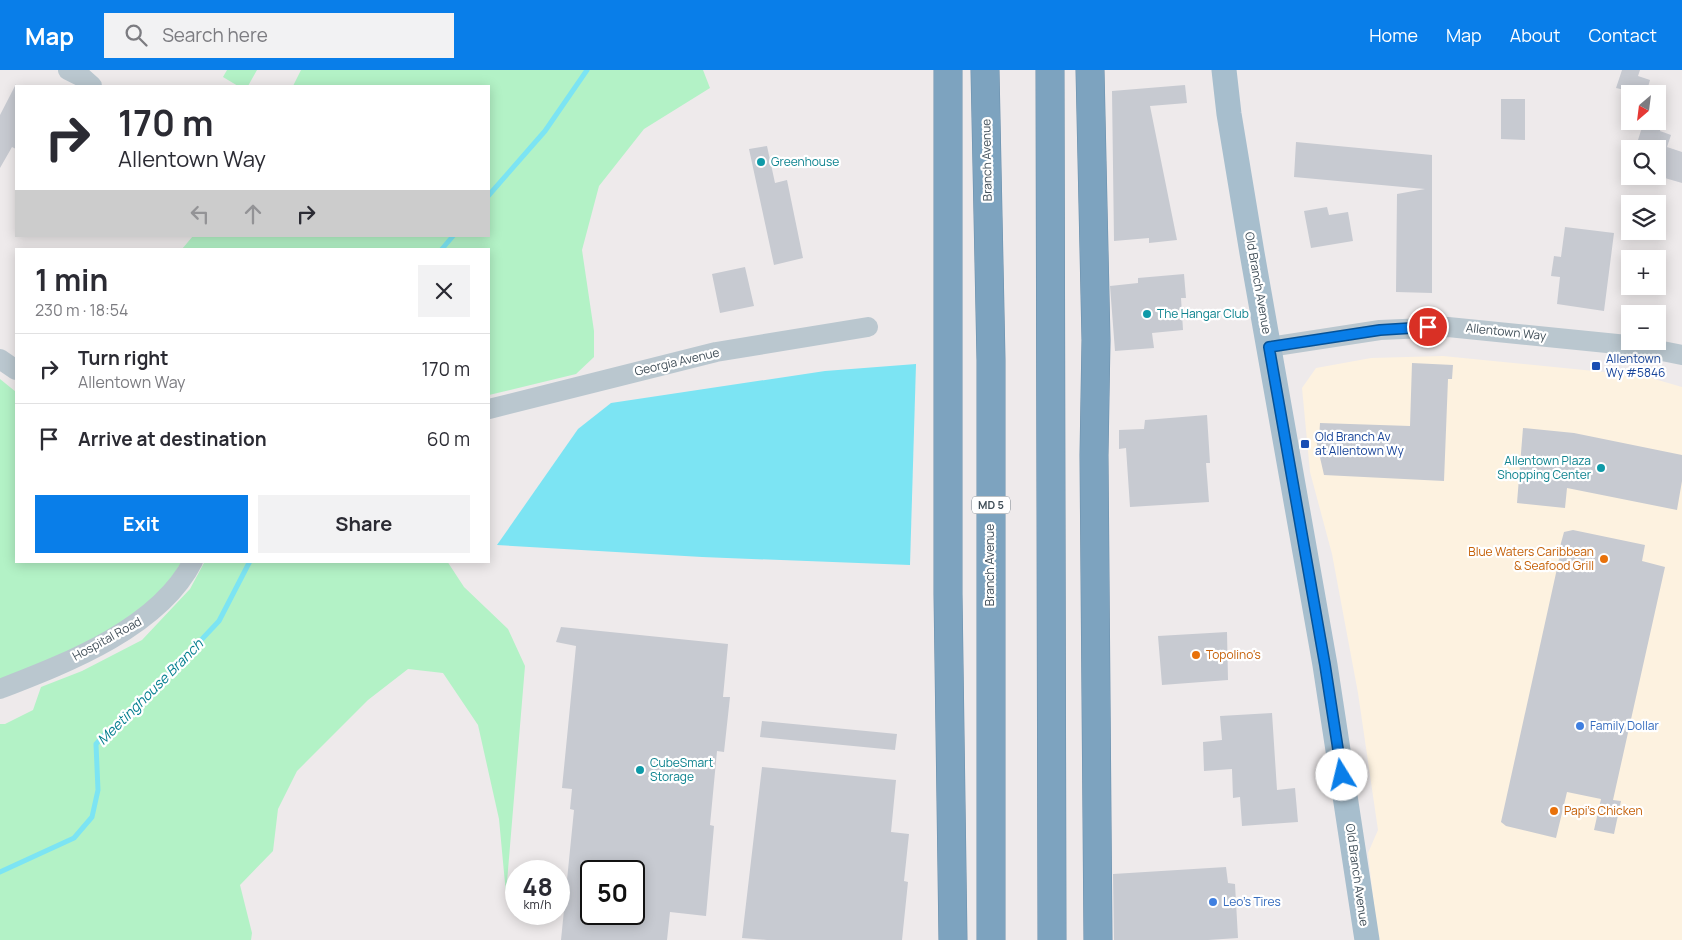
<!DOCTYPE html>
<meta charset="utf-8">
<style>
:root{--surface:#fff;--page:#f2f2f3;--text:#2b2b33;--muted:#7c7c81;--line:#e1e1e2;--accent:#097ee9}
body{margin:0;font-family:Manrope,sans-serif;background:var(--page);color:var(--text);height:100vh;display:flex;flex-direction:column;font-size:19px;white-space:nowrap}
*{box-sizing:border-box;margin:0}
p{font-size:16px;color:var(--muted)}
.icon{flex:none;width:28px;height:28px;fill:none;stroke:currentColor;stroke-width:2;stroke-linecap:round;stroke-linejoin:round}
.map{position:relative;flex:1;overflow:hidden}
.drawer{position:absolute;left:15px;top:178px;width:475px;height:315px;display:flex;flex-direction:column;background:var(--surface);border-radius:0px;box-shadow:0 2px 12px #0003}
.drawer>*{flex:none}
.banner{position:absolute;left:15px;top:15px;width:475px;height:152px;border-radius:0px;box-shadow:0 2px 12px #0003;background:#fff;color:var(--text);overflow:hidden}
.needle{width:32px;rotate:208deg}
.tools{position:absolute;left:1621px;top:15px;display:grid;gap:10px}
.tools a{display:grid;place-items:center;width:45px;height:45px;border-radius:0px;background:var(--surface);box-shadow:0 2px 12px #0003;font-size:25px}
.speed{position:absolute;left:505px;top:790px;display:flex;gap:10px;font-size:25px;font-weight:700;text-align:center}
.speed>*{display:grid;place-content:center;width:65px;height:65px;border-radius:50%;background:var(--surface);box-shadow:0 2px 12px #0003;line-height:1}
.speed small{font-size:12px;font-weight:400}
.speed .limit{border:2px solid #111;border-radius:8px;background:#fff;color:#111}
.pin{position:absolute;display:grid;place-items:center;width:42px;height:42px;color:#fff;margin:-21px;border:2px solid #fff;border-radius:50%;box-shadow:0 1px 5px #0007}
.me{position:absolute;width:55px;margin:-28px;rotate:351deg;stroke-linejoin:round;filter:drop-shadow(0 0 4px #0008)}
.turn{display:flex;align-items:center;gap:18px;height:105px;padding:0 20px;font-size:22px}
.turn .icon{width:65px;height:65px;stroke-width:2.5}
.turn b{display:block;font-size:35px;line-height:42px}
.lanes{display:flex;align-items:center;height:48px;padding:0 20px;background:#0003;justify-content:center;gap:25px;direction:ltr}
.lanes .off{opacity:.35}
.round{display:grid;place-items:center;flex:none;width:52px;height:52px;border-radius:0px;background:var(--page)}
.summary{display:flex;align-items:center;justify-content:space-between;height:85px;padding:0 20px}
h1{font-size:30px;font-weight:700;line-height:38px}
.button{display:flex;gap:10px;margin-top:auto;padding:10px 20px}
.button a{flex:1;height:58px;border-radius:0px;background:var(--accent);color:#fff;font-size:20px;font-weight:700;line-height:58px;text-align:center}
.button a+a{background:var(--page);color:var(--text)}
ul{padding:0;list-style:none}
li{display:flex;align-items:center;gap:15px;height:70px;padding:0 20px;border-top:1px solid var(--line)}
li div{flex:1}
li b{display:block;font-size:19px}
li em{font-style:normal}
header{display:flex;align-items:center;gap:30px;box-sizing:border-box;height:70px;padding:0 25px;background:var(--accent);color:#fff}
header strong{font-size:24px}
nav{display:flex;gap:28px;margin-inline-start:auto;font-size:18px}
.search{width:350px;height:45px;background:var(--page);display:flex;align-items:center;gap:12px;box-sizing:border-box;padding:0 18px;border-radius:0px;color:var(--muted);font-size:19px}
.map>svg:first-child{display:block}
.commercial{fill:#fdf2e0}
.green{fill:#b3f2c6}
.water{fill:#7ce4f3}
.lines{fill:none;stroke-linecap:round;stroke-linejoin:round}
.stream{stroke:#7ce4f3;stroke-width:5}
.building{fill:#c7cad1;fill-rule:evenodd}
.highway-casing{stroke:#698eab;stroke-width:29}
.minor{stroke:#bac7cf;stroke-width:20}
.major{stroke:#a7becd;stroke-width:25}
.highway{stroke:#7da3bf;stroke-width:28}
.route-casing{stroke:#065297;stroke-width:12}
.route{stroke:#097ee9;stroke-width:9}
.culture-dot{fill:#0f9aa8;stroke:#fff;stroke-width:2}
.transit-dot{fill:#1a4fb4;stroke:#fff;stroke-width:2}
.food-dot{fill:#e8710a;stroke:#fff;stroke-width:2}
.shop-dot{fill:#3f7fe0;stroke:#fff;stroke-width:2}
.labels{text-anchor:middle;stroke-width:4.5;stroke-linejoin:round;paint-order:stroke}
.shield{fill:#fff;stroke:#7b848c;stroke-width:1}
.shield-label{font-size:11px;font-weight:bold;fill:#42505a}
.street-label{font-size:12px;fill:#42505a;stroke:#fff}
.culture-label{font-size:12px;fill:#0d838f;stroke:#fff;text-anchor:start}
.transit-label{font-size:12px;fill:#164399;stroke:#fff;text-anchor:start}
.food-label{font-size:12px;fill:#c56008;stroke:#fff;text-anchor:start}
.shop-label{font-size:12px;fill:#366cbe;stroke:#fff;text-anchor:start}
.water-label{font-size:14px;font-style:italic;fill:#037e8f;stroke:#fff}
</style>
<header>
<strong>Map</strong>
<div class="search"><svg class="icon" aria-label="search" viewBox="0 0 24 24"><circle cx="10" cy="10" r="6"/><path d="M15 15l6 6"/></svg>Search here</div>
<nav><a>Home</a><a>Map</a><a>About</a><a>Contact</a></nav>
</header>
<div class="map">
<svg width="1682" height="870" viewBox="0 0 1682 870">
<rect width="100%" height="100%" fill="#eeeaeb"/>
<path class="commercial" d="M1443,286l201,20 38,11v553h-304l-10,-87 10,-23 -20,-137 -26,-139 -22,-82 -8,-84 14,-20 55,-10z"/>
<path class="green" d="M227,0h30l-9,16h-10l-15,-9z
M301,0h402l7,18 -66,41 -45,57 -17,64 12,81v26l-18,17 -87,21v-146h-307l11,-13h296v-150h-196z
M0,309l16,13v169h166l-19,31 -54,41 -109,49z
M205,491h242l17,26 44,42 17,37 -19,228 -7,-75 -21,-94 -35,-52 -35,-4 -40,31 -71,71 -19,38 -5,42 -33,34 12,48 -1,7h-251v-216h5l28,-14 8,-23 41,-16 60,-31 48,-51z"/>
<path class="water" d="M916,294l-6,201 -208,-8 -205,-12 81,-116 33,-26 214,-32z"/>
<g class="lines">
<path class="stream" d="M489,125l56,-64 42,-61
M442,179l11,-13
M0,802l74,-34 18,-21 6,-27 -2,-46 11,-12 16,-9 96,-102 31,-60"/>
</g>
<path class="building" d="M1622,0h18l-2,6 12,4 -4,14h-18l1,-3 -13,-3z
M16,14v65l-4,-2 -12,21v-53z
M1185,15l2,18 -37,3 27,134 -28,3v-5l-35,3 -2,-150z
M1501,29h24v41l-24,-1z
M1644,51h19l-3,10 11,4 -4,12 15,5v31l-24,-7 7,-27 -27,-9z
M1296,72l136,13v138l-36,-1 1,-98 28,-5 -131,-12z
M767,76l8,37 12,-3 16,78 -29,7 -25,-116z
M1327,137l2,8 19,-3 5,29 -42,7 -7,-37z
M1565,157l49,6 -10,78 -47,-7 3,-27 -9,-1 3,-20 7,1z
M745,197l9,39 -34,7 -8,-39z
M1184,204l2,24h-5l2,32 -31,3 2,15 -39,3 -5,-65 28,-3v-5z
M1412,293l41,2 -1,14h-4l-4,102 -120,-6 -8,-35 3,-1 1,-16 90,3z
M1207,345l3,48h-4l3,39 -79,5 -4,-59 -7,1v-19l25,-1 1,-9z
M1523,358l51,5 108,22v26l-5,29 -110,-22 -2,20 -48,-5z
M1573,460l72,15 -3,16 23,6 -52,233 8,1 -7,33 -20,-4 7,-31 -34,-7 -11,46 -50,-12 -5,-4 59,-267 -2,-1 6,-22z
M561,557l167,17 -5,53h7l-6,55 -7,-1 -7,74 4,1 -8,90 -36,-4 -3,28h-106l13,-130 -4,-1 2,-20 -10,-1 14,-142 -20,-4zM591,801h43v43h-43z
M1227,562l1,48 -66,5 -4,-49z
M1272,643l5,77 18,-2 3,34 -56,4 -2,-29 -7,1 -1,-29 -28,2 -1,-29 19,-2 -2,-24z
M762,651l135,13 -2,16 -135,-13z
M762,697l134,13 -5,52 18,2 -5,47 4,1 -6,58h-135l-25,-2z
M1226,797l2,16 7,1 3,54 -30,2h-94l-1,-66z"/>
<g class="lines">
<defs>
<path id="highway" d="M948,0v524l5,346
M985,0l6,290v580
M1050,0l2,870
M1090,0l6,270 -2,115 4,485"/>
</defs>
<use href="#highway" class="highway-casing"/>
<path class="minor" d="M68,0l14,7 10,9
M1269,277l111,-17 68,-3 189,19 45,9
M0,289l16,11
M489,339l227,-57 152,-25
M0,619c67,-26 159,-61 193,-128"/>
<path class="major" d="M1224,0l5,44 23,139 73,412 42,275"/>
<use href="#highway" class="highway"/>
</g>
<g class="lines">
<defs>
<path id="route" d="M1342,705l-17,-110 -56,-318 111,-17 48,-3"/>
</defs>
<use href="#route" class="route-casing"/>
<use href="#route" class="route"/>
</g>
<g class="culture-dot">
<circle cx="761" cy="92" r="5"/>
<circle cx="1147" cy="244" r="5"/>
<circle cx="1601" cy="398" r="5"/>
<circle cx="640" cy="700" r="5"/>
</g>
<g class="transit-dot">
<rect x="1591" y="291" width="10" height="10" rx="2.5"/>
<rect x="1300" y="369" width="10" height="10" rx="2.5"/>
</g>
<g class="food-dot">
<circle cx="1604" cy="489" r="5"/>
<circle cx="1196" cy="585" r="5"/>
<circle cx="1554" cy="741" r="5"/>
</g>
<g class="shop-dot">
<circle cx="1580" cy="656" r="5"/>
<circle cx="1213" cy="832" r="5"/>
</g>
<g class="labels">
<rect class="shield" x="972" y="426.5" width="38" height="17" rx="4"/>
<g class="shield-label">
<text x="991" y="439">MD 5</text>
</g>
<g class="street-label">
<text transform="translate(987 90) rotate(-91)" y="4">Branch Avenue</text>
<text transform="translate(1258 213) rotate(80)" y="4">Old Branch Avenue</text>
<text transform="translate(1506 262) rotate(6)" y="4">Allentown Way</text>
<text transform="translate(677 292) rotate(-13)" y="4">Georgia Avenue</text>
<text transform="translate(990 495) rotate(-90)" y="4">Branch Avenue</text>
<text transform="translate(107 569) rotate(-29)" y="4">Hospital Road</text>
<text transform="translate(1357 805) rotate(82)" y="4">Old Branch Avenue</text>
</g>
<g class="culture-label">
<text x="771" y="96">Greenhouse</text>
<text x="1157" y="248">The Hangar Club</text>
<text x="1591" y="395" text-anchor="end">Allentown Plaza<tspan x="1591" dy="14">Shopping Center</tspan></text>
<text x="650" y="697">CubeSmart<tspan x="650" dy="14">Storage</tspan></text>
</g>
<g class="transit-label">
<text x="1606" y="293">Allentown<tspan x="1606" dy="14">Wy #5846</tspan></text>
<text x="1315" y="371">Old Branch Av<tspan x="1315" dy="14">at Allentown Wy</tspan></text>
</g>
<g class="food-label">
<text x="1594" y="486" text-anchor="end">Blue Waters Caribbean<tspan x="1594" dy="14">&amp; Seafood Grill</tspan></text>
<text x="1206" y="589">Topolino's</text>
<text x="1564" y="745">Papi's Chicken</text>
</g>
<g class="shop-label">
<text x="1590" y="660">Family Dollar</text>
<text x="1223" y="836">Leo's Tires</text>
</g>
<g class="water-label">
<text transform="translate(150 622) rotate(-45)" y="5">Meetinghouse Branch</text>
</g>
</g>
</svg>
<div class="tools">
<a><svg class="needle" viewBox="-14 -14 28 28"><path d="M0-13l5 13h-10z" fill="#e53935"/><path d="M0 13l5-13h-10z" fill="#7c7c81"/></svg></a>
<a><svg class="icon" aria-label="search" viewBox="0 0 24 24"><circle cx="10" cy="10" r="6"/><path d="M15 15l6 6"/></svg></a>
<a><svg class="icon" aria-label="layers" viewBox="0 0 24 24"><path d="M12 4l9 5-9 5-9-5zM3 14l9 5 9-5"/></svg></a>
<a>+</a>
<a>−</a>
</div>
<div class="speed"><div>48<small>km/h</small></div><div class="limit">50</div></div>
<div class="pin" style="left:1428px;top:257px;background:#d93025"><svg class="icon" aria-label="arrive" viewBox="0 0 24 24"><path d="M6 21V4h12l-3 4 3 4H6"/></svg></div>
<svg class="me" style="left:1342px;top:705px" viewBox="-20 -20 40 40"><circle r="19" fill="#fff"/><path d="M0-13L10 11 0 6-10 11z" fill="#097ee9"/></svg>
<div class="banner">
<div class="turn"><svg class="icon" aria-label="right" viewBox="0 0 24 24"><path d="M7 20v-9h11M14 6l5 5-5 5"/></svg><div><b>170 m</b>Allentown Way</div></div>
<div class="lanes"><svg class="icon off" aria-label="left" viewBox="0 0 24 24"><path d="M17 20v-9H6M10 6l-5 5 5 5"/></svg><svg class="icon off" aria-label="ahead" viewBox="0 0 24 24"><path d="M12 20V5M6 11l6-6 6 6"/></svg><svg class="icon" aria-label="right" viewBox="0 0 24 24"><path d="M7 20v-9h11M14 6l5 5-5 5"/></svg></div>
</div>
<section class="drawer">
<div class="summary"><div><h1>1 min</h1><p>230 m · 18:54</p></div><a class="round"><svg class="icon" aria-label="close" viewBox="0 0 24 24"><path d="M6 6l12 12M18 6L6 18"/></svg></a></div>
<ul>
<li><svg class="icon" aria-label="right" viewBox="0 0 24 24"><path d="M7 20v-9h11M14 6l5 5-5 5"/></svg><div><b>Turn right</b><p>Allentown Way</p></div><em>170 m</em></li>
<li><svg class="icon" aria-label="arrive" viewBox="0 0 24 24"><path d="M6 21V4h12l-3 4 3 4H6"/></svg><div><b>Arrive at destination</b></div><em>60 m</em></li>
</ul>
<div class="button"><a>Exit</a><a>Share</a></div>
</section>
</div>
